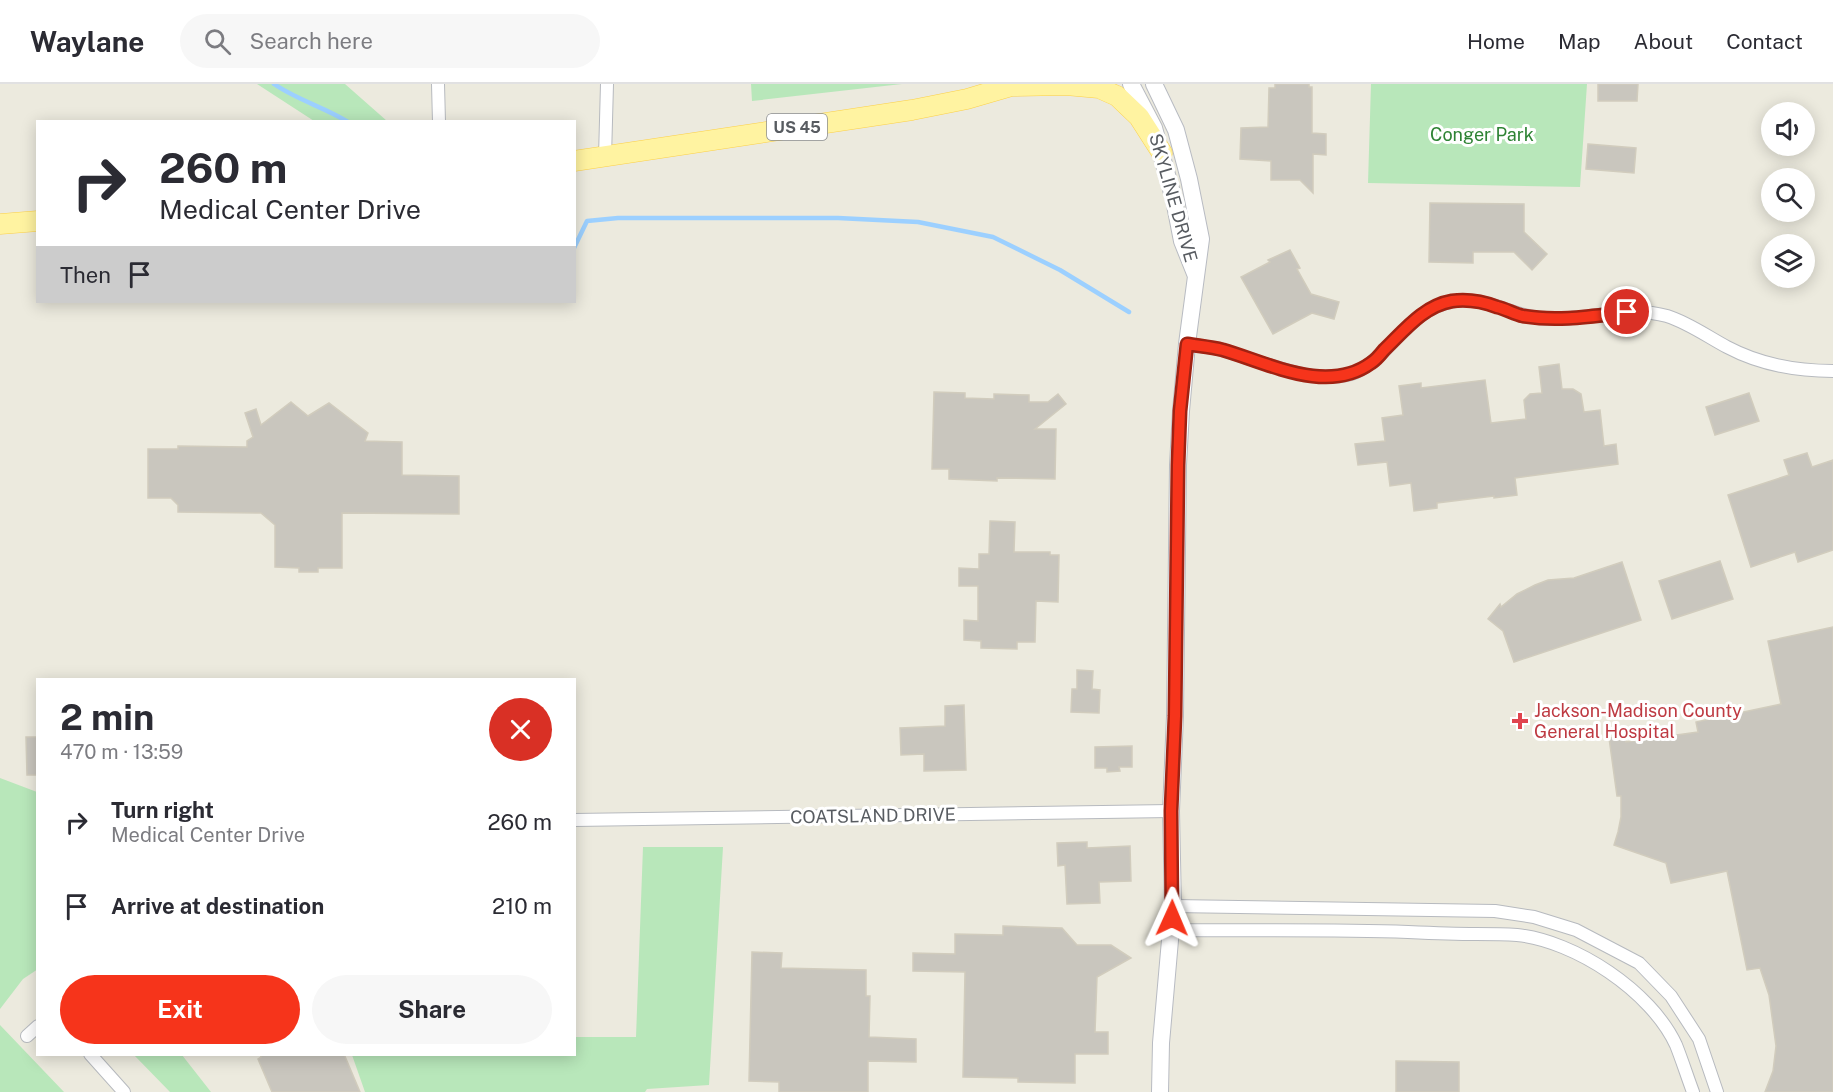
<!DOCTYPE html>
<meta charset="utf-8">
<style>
:root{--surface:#fff;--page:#f7f7f7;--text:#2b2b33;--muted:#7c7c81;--line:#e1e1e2;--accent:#f6341b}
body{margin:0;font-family:"Public Sans",sans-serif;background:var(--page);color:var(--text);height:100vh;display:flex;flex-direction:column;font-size:22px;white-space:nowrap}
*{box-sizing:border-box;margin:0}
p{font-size:20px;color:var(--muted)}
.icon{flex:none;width:33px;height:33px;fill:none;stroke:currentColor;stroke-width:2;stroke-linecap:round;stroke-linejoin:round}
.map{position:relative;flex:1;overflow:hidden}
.drawer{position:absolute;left:36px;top:594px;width:540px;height:378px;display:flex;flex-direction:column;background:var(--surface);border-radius:0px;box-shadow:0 3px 15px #0003}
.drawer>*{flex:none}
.banner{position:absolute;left:36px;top:36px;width:540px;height:183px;border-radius:0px;box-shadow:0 3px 15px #0003;background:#fff;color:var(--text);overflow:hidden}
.fabs{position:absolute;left:1761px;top:18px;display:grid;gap:12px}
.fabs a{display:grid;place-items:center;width:54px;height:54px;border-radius:50%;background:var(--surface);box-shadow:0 3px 15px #0003;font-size:30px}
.pin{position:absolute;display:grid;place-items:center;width:51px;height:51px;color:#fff;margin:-26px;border:3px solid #fff;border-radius:50%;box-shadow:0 2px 6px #0007}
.me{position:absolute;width:66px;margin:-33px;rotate:1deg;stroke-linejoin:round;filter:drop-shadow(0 0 4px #0008)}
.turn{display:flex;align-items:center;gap:21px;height:126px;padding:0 24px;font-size:27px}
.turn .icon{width:78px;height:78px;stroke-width:2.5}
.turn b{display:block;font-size:42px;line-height:51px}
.then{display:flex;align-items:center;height:57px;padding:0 24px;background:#0003;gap:12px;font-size:22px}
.round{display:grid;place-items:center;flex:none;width:63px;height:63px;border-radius:32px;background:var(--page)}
.summary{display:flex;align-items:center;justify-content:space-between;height:102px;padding:0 24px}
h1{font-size:36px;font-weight:700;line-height:45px}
.action{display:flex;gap:12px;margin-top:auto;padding:12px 24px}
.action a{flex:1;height:69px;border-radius:36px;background:var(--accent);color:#fff;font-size:24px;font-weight:700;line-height:69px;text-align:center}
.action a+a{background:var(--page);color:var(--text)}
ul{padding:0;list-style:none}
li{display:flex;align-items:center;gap:18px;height:84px;padding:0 24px}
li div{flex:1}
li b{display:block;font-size:22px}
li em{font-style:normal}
header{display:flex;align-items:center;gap:36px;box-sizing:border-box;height:84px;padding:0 30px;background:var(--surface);border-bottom:2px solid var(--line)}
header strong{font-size:28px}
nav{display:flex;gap:33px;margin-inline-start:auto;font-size:21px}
.search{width:420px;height:54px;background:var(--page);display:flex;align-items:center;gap:15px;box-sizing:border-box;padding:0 21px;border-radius:33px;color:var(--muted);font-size:22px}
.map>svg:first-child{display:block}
.green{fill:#b8e7ba}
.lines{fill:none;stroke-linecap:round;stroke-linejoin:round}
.stream{stroke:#9cd0ff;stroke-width:4.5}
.building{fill:#c9c6be;stroke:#d1ccbd;stroke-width:1.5}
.street-casing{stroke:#b7babf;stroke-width:14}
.secondary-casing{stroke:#b8bbc2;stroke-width:18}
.primary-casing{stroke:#fcd048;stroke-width:21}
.street{stroke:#fff;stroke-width:12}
.secondary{stroke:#fff;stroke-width:16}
.primary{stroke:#fff3a1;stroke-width:20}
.route-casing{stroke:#a02212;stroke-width:15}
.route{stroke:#f6341b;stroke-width:10}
.health-dot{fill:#e0444e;stroke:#fff;stroke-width:2}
.labels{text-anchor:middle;stroke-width:6;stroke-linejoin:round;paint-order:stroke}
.shield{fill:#fff;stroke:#8a8d90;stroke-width:1.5}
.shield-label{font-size:16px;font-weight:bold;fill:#585c61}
.park-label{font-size:18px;fill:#2e8334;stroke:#fff}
.street-label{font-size:18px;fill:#585c61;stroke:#fff}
.health-label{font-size:18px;fill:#be3a42;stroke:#fff;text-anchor:start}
</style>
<header>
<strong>Waylane</strong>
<div class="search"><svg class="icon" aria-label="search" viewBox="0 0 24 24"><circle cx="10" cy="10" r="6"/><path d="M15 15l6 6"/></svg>Search here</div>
<nav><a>Home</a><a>Map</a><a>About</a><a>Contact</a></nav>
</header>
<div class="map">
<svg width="1833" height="1008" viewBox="0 0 1833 1008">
<rect width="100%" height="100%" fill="#eceade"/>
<path class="green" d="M257,0h88l42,37h-73z
M751,0h151l-150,17z
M1371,0h216l-7,103 -212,-4z
M0,694l37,14 1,177 -15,10 -23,30z
M643,763h80l-14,238 -62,4 -2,3h-280l-13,-37 222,-1 1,-17h61z
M0,941l64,67h-64z
M134,971h48l29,37h-41z"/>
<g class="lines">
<path class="stream" d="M274,0c23,16 50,23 74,38
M574,164l13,-27 31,-3h220l80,4 75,15 67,33 69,42"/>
</g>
<path class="building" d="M1275,0h34v3h3v46l14,1v21l-13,-1v39l-13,-13h-29v-19l-31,-2 1,-31 27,-1 1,-39h6z
M1598,0h40l-1,17h-39z
M1588,60l48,4 -2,25 -48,-4z
M1430,119l94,1v28l23,22 -15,16 -18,-18h-41v11l-44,-1z
M1290,166l10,18 -3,1 14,25 28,8 -5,17 -22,-6 -39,21 -32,-57 29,-15 -2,-2z
M1559,280l3,25h11l8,5 3,18 16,-2 4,36 12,-2 2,20 -103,14 2,17 -23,3v-2l-57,7v5l-23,3 -3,-28 -21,3 -3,-24 -29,3 -3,-21 30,-3 -3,-23 21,-3 -4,-29 22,-3v5l64,-8 6,43 35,-4 -2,-19 6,-6 12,-1 -3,-26z
M934,308l31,1v5l29,1v-5l35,1v7h19l10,-8 8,10 -31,25h21l-1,50 -58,-1v3l-48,-2v-10h-17z
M1749,309l10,28 -44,14 -9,-28z
M291,318l17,14 21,-13 39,30 -3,8 37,1v33l57,1v38l-117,-1v55h-24v4h-19v-4l-24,-1v-42l-14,-12 -83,-1v-7l-7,-7h-23v-49h30v-3l69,1v-6l6,-4 -8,-24 11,-4 5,16z
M1807,369l5,14 21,-7v90l-35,12 -3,-10 -44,15 -23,-72 61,-20 -5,-15z
M990,437l25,1 -1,30h36v3h9l-1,47 -22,-1 -1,41h-18v7l-36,-1v-7l-17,-1v-20l14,1v-35h-19v-18l20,1v-15h10z
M1720,477l13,38 -61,20 -13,-38z
M1622,478l19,58 -127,42 -11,-31 -15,-12 12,-15 1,3 16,-13 18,-9 13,-5 26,-2z
M1833,543v465h-68l8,-21 3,-25 -7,-51 -9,-27 -13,2 -20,-99 -56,12 -5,-20 -52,-18 4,-13 3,-15v-21h-4l-8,-58 16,-2 1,6 72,-10 -2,-10 85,-18 -13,-63z
M1077,586l16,1 -1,18 8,1 -1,23 -28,-1 1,-23h5z
M964,621l2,65 -42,1v-17l-23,1 -1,-27 45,-2v-20z
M26,653h12v38h-11z
M1132,662v21h-13l1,4 -13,1v-4h-12v-21z
M1087,758v6l43,-2 1,35 -32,1 1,21 -33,1 -2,-39 -7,1 -1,-23z
M1003,842l59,2 15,17h34l20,13 -34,19 -2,55h13v22h-33v29l-57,-1v-4l-55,-1 2,-105 -52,-1v-18l42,1v-20l48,1z
M752,868l30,1 -1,15 85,2v26h4l-1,41 47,2v23l-48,-1v31h-89v-10l-30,-1z
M260,970h84l16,38h-88l-14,-33 3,-2z
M1396,977l63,1v30h-63z"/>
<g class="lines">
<defs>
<path id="street" d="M438,0l1,38
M605,73l2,-73
M1187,260c12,2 24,3 36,6 36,11 90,35 128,24 13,-4 24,-14 33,-23 27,-28 48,-55 91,-50 26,4 46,17 75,18 39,1 78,-14 117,-3 22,7 41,21 60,31 32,17 71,24 106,24
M574,736l597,-9
M1173,822l322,5 39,6 42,13 63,33 32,33 28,43 18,53
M1171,846c79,1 158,-1 237,2 22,1 45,2 68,2 14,0 27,0 41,1 58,6 134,56 159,110 6,15 11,31 17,47
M27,952l11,-10
M90,970l34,38"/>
<path id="secondary" d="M1131,0l23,44 20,72 8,41 14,35
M1154,0l22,46 13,49 12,60 -14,105 -6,67 -3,54 -3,251 -4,95 2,95 -12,137 -1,49"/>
<path id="primary" d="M1012,2l54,-1 33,3 18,8 22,21 23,36
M574,77l338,-51 55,-11 51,-15
M0,140l38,-3"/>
</defs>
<use href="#street" class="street-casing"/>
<use href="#secondary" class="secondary-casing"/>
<use href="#primary" class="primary-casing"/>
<use href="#street" class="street"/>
<use href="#secondary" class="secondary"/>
<use href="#primary" class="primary"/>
</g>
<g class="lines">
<defs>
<path id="route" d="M1172,834l-1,-107 4,-95 3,-251 2,-54 7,-67c12,2 24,3 36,6 45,13 104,45 148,13 5,-3 9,-8 13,-13 20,-19 39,-44 68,-49 15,-2 32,1 45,6 9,2 17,7 26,9 35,6 70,0 104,-4"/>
</defs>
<use href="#route" class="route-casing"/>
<use href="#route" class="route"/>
</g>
<path class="health-dot" d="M1517 628h6v6h6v6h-6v6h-6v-6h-6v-6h6z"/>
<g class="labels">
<rect class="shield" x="767" y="30" width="60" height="26" rx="4.5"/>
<g class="shield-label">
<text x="797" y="49">US 45</text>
</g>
<g class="park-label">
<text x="1482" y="57">Conger Park</text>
</g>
<g class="street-label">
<text transform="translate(1173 114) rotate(74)" y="6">SKYLINE DRIVE</text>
<text transform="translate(873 732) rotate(-1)" y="6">COATSLAND DRIVE</text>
</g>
<g class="health-label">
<text x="1534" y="633">Jackson-Madison County<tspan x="1534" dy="21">General Hospital</tspan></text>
</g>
</g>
</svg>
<div class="fabs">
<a><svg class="icon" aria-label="sound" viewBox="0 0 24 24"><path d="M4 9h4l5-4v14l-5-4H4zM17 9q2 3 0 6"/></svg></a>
<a><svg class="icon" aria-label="search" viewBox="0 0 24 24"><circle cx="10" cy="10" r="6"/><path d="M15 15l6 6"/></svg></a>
<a><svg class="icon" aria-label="layers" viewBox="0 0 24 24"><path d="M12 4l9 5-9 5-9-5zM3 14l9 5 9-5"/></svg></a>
</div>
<div class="pin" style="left:1627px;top:228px;background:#d93025"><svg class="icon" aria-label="arrive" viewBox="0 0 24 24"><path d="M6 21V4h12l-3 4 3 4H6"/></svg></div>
<svg class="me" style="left:1172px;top:834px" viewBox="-20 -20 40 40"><path d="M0-17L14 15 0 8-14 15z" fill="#f6341b" stroke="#fff" stroke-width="4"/></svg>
<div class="banner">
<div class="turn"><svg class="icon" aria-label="right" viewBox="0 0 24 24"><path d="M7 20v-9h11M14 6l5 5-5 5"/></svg><div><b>260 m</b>Medical Center Drive</div></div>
<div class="then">Then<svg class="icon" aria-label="arrive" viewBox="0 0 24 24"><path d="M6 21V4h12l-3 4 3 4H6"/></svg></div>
</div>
<section class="drawer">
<div class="summary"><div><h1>2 min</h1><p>470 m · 13:59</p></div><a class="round" style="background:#d93025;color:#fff"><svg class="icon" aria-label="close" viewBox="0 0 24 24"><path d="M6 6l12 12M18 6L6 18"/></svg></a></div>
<ul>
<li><svg class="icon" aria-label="right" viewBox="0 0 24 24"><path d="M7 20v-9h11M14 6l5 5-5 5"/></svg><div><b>Turn right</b><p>Medical Center Drive</p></div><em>260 m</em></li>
<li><svg class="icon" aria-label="arrive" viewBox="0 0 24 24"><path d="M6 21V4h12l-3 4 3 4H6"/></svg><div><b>Arrive at destination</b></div><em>210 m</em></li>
</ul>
<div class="action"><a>Exit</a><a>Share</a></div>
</section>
</div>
